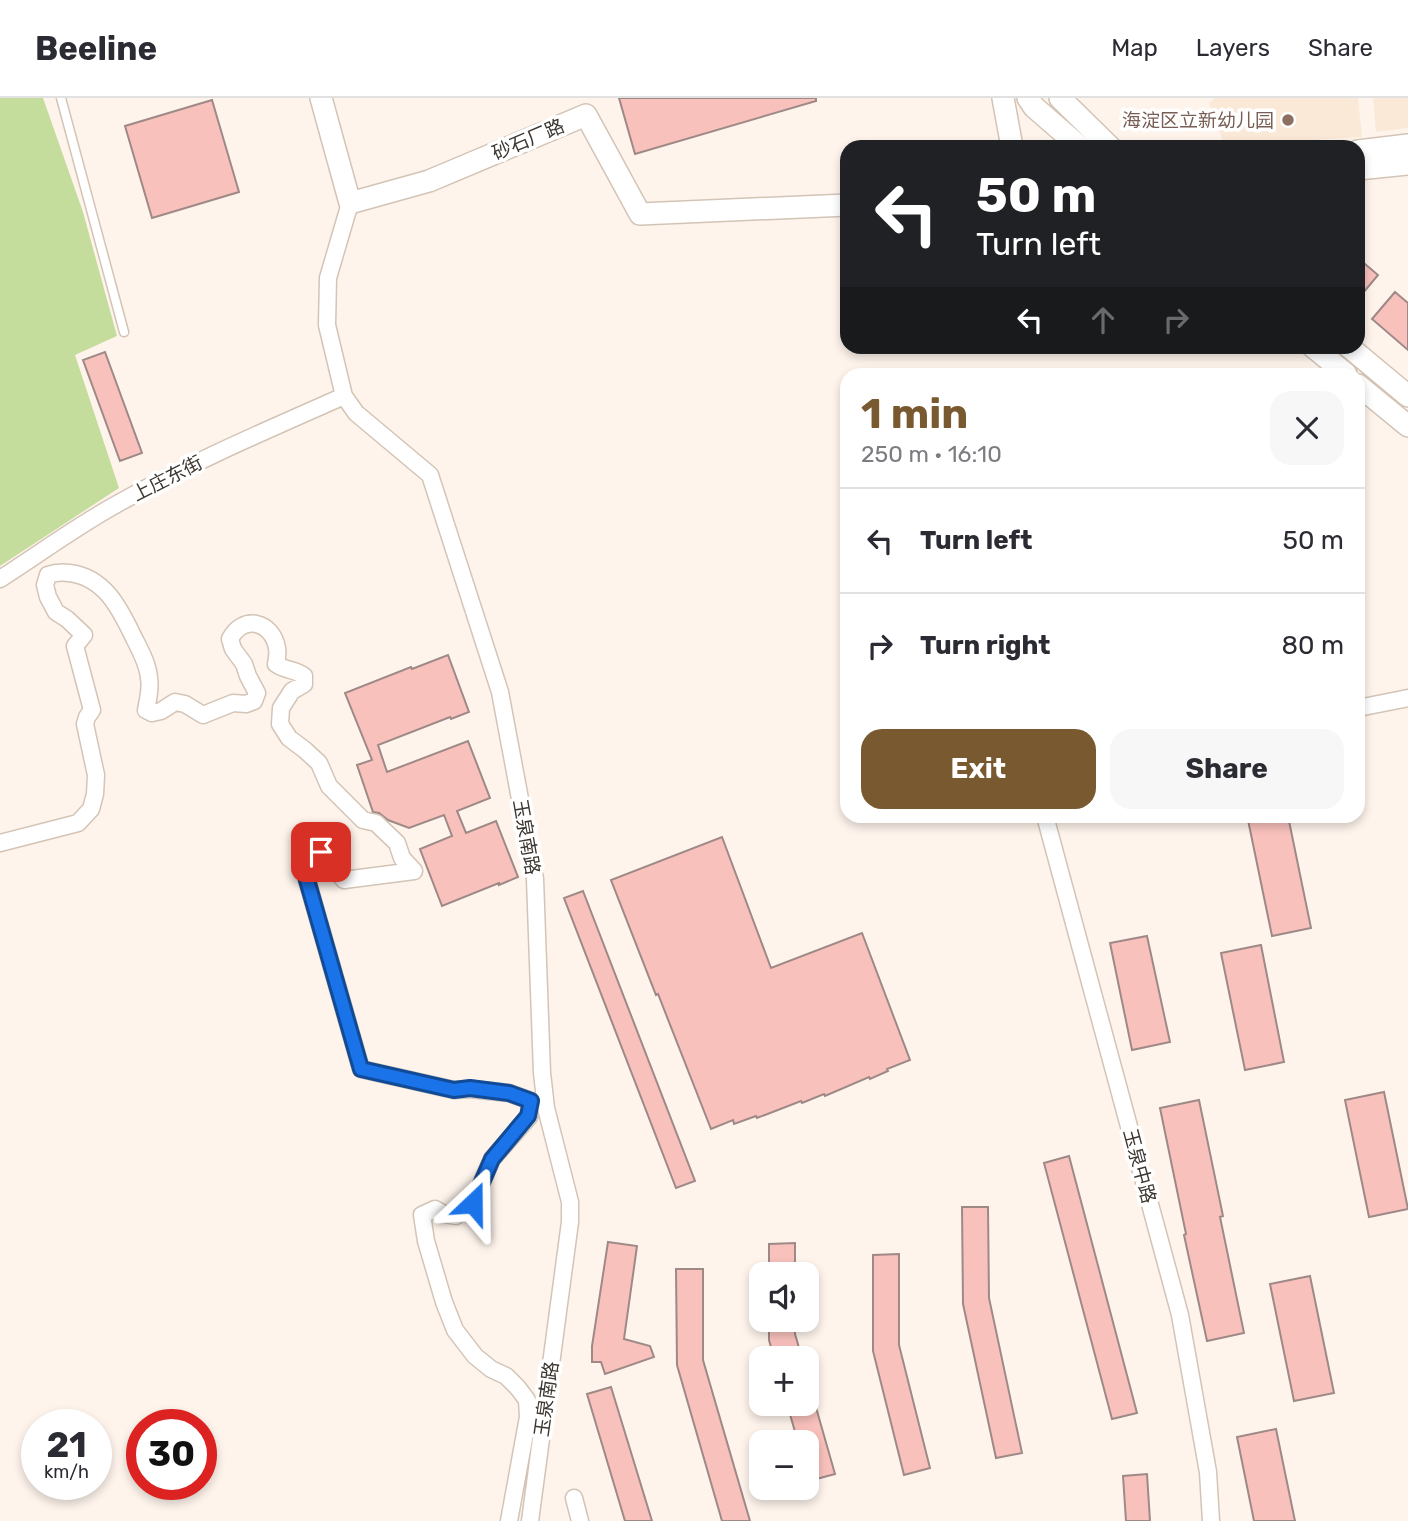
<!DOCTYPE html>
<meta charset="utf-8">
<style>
:root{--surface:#fff;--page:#f7f7f7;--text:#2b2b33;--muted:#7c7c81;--line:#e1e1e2;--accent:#79592f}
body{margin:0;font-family:Rubik,"Noto Sans SC",sans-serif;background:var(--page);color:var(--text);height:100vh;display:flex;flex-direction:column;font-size:26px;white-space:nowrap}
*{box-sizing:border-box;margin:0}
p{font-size:23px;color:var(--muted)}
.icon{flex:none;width:38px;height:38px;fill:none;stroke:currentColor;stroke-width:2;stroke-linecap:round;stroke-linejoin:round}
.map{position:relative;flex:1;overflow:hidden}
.panel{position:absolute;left:840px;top:270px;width:525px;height:455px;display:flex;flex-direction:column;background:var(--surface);border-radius:21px;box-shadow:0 4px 10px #0003}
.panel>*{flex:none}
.top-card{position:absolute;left:840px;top:42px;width:525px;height:214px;border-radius:21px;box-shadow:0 4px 10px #0003;background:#202124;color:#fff;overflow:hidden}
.tools{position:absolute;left:749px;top:1164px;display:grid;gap:14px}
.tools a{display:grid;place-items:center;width:70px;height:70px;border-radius:14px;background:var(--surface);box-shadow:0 4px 10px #0003;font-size:35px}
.speed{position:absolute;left:21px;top:1311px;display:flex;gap:14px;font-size:35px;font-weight:700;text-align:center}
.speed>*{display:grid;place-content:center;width:91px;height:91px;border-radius:50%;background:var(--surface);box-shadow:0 4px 10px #0003;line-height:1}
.speed small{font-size:18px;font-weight:400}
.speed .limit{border:10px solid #d22;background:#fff;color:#111}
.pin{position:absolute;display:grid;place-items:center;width:60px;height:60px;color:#fff;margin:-30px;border-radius:14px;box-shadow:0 4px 10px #0006}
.me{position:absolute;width:77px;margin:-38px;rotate:23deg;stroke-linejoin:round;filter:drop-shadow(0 0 5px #0008)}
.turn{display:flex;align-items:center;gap:24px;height:147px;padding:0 21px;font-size:32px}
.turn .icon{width:91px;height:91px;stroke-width:2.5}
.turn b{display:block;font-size:49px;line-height:60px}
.lanes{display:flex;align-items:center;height:66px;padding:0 21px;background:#0003;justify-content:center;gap:35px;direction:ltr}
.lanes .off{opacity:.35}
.round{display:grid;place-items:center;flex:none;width:74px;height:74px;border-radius:21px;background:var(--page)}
.head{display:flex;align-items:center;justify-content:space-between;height:119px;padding:0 21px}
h1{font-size:42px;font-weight:700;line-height:52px;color:var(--accent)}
.primary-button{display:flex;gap:14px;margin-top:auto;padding:14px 21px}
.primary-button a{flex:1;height:80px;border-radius:21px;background:var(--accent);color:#fff;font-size:28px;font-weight:700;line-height:80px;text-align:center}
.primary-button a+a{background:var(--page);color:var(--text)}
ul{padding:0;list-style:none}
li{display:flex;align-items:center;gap:21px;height:105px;padding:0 21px;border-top:2px solid var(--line)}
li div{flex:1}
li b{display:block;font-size:26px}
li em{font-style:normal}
header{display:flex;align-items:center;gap:42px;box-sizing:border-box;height:98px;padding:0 35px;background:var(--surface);border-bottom:2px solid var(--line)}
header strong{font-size:33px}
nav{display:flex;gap:38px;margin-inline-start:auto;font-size:24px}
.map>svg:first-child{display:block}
.education{fill:#fbe9d8}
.green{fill:#c4dd9c}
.building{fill:#f9c1bc;stroke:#9e8987;stroke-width:2}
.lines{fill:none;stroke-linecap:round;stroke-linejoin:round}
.lane-casing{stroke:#d3c4b6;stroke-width:11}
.street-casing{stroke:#d3c4b6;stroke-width:19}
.secondary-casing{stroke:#d3c4b6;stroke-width:24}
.lane{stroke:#fff;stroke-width:8}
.street{stroke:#fff;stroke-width:16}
.secondary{stroke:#fff;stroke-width:21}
.route-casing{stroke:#114b97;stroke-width:18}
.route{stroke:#1a73e8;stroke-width:12}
.education-dot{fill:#8d6e63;stroke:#fff;stroke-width:2.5}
.labels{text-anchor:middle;stroke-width:7;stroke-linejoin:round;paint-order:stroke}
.education-label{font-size:19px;fill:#785e54;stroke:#fff;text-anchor:end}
.street-label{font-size:19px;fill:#3d3731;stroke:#fff}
</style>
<header>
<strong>Beeline</strong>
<nav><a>Map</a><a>Layers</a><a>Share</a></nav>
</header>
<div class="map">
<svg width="1408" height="1423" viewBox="0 0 1408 1423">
<rect width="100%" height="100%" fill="#fef4ec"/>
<path class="education" d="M1215,0h143l4,39 -138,8 -15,-42z
M1373,0h35v30l-32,4z"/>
<path class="green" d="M0,0h43l40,114 34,124 -42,19 44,133 -119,78z"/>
<path class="building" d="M619,0h197v3l-181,53z
M212,2l27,92 -87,26 -27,-92z
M1358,160l20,17 -20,24z
M1395,194l13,11v47l-36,-31z
M105,254l37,101 -22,8 -37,-101z
M448,557l21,57 -18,7 -1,-2 -72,28 9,27 81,-31 22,57 -33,13 9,22 30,-12 22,56 -19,8v-2l-57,23 -22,-57 32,-13 -8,-21 -35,13 -21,-8 -9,-7 -6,-1 -16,-47 15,-5 -27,-67 66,-26 1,2z
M1269,718h19l23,112 -39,8 -24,-116z
M722,739l49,131 91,-35 48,127 -23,9 1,2 -18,8 -1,-2 -44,19 -1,-2 -22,9 -1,-2 -44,17 -1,-2 -22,8 -1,-4 -22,9 -53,-135 -2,1 -45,-115z
M583,793l112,290 -19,7 -112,-290z
M1147,838l23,106 -38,8 -22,-107z
M1261,847l23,117 -39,8 -24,-117z
M1384,994l24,117 -39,8 -24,-117z
M1199,1002l24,116 -3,1 24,116 -37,8 -23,-106 2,-1 -26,-126z
M1069,1058l68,257 -25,6 -68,-256z
M962,1109h26l1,91 33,155 -26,5 -33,-154z
M608,1144l29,4 -13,93 26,7 4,11 -49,17 -4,-12h-9v-16z
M795,1145v31h-26v-30z
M899,1156v91l31,123 -26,7 -31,-124v-96z
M676,1171h27v91l47,161h-28l-45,-156z
M1310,1178l24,117 -40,8 -24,-117z
M769,1222h26v14l7,24h-28l-5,-18z
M611,1289l41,134h-27l-38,-127z
M787,1306h28l20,70 -26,7 -2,-9v-30h-9z
M1276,1331l19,92h-41l-17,-84z
M1147,1376l3,47h-24l-3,-45z"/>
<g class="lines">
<defs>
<path id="lane" d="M61,0l63,234"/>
<path id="street" d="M350,105l-22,75 -1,47 17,71 12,17 74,62 70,217 35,187 7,194 4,35 24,94v20l-40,299
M0,481c39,-25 77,-53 117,-75 73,-41 150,-74 227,-108
M1358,610l50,-10
M1045,718l135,499 28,157 3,49
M0,745l78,-20 13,-14 4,-15 1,-19 -11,-51 2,-7 5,-7 -17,-64 9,-11 -17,-16 -11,-7 -8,-15 -3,-12 3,-10c8,-3 13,-3 21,-2 36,4 51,36 65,65 6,12 14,26 15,40 2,10 -1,22 -3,32l6,3 9,-2 14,-9 10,2 18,11 30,-12 13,1 8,-3 3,-8 -9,-17 -4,-12 -11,-15 -3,-10c13,-25 42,-18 47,9 1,5 0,11 -1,16 10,7 19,5 28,12v8l-12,7 -11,17 -1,16 9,14 16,12 14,13 10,23 34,34 13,3 21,20 5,15 12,13 -70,9 -23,-28 -11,-6 -7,6v14l58,203 93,21 16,-1 39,4 22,8 -2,16 -37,42 -19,44 -17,13 -12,-2 -9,-5 -13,6 4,26 18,61 11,28 20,26 16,13 15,7 12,12 9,12 1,17 -19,104
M574,1400l6,23"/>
<path id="secondary" d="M321,0l29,105 79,-22 157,-66 54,99 207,-9
M1003,0l9,49
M1028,0l6,9 46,40
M1060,0l50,49
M1358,53l50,-6
M1358,71l50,-5
M1312,248l34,28
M1348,248l60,50
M1358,287l50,41"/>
</defs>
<use href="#lane" class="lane-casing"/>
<use href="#street" class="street-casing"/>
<use href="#secondary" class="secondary-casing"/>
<use href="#lane" class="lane"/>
<use href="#street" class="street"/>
<use href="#secondary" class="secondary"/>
</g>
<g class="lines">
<defs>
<path id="route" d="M321,754l-11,-6 -7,6v14l58,203 93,21 16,-2 39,5 22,8 -3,15 -36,43 -19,44"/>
</defs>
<use href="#route" class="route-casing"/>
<use href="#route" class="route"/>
</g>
<circle class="education-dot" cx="1288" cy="22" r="7"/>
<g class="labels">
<g class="education-label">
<text x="1274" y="29">海淀区立新幼儿园</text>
</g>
<g class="street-label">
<text transform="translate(528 41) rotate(-23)" y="7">砂石厂路</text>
<text transform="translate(167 380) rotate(-27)" y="7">上庄东街</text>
<text transform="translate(527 739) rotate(80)" y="7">玉泉南路</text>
<text transform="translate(1140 1068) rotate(75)" y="7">玉泉中路</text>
<text transform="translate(546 1301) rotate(-82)" y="7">玉泉南路</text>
</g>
</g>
</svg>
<div class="tools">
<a><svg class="icon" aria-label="sound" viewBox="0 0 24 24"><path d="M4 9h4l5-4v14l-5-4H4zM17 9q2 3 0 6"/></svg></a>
<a>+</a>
<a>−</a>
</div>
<div class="speed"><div>21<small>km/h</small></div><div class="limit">30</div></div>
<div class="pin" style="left:321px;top:754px;background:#d93025"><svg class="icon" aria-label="arrive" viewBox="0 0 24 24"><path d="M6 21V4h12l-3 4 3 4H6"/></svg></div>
<svg class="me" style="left:473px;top:1105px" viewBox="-20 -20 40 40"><path d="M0-17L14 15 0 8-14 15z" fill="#1a73e8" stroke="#fff" stroke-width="4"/></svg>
<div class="top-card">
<div class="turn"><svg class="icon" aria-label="left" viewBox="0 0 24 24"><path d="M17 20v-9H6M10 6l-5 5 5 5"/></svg><div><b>50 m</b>Turn left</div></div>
<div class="lanes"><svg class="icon" aria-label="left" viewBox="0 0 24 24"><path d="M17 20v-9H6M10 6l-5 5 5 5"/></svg><svg class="icon off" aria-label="ahead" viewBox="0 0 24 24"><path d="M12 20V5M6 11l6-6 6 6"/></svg><svg class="icon off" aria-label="right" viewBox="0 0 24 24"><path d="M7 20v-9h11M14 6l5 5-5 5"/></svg></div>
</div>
<section class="panel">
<div class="head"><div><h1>1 min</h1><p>250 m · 16:10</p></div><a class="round"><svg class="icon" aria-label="close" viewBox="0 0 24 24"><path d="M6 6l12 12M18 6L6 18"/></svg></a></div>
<ul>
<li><svg class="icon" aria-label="left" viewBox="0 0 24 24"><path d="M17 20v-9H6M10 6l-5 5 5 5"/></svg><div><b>Turn left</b></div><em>50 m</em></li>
<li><svg class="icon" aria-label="right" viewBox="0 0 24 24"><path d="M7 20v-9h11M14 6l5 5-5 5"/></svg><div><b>Turn right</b></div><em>80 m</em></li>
</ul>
<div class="primary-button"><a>Exit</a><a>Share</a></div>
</section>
</div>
